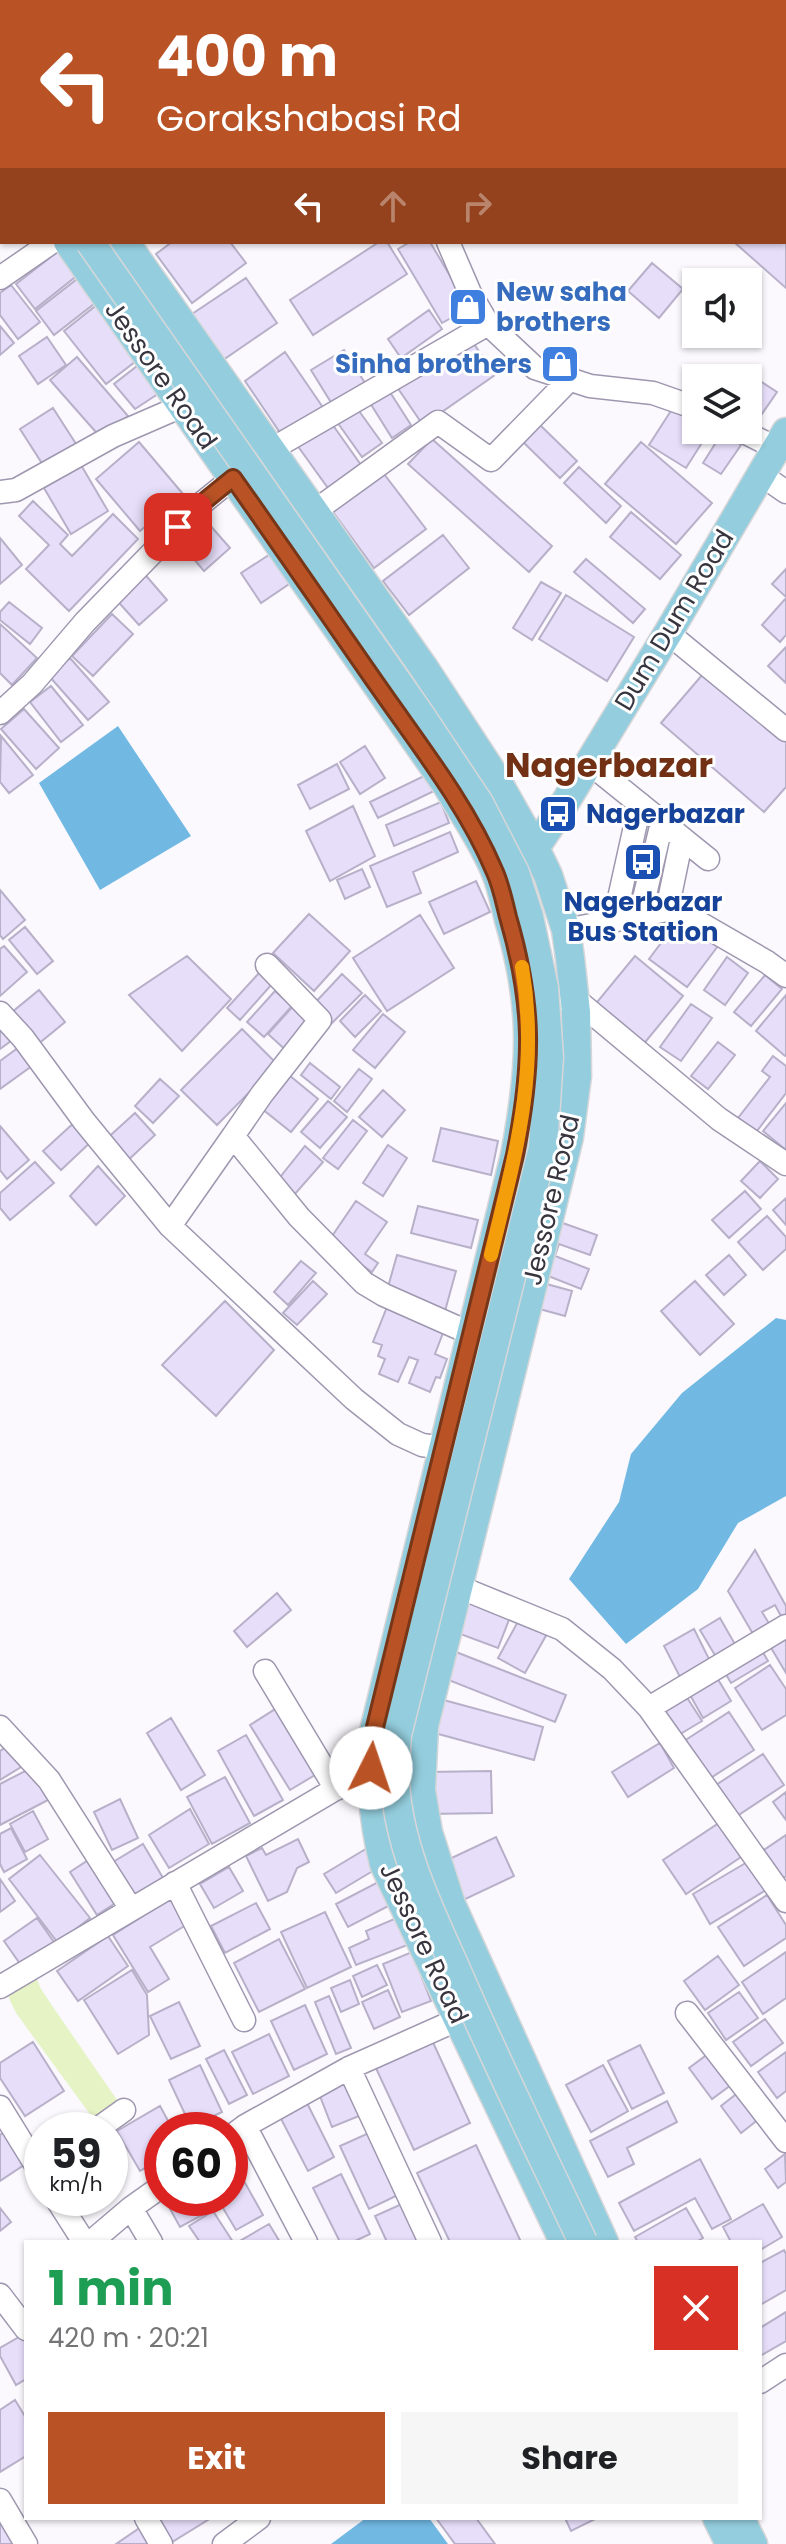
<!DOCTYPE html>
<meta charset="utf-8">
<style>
:root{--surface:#fff;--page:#f6f6f6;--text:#202124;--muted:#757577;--accent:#b95325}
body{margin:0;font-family:Poppins,sans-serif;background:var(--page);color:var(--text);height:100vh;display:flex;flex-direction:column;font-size:30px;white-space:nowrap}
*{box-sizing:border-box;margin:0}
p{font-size:26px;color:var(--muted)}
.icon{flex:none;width:44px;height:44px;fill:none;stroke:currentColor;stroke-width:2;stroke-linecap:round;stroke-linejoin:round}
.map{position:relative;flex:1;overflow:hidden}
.sheet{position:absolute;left:24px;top:2240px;width:738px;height:280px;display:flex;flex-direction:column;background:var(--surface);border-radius:0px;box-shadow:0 2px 6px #0004}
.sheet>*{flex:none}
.hud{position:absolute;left:0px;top:0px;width:786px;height:244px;box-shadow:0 2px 6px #0004;background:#b95325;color:#fff;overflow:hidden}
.tools{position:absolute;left:682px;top:268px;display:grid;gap:16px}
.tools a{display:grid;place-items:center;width:80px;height:80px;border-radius:0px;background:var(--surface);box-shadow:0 2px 6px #0004;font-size:40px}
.speed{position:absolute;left:24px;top:2112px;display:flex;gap:16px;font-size:40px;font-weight:700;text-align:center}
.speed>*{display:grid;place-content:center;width:104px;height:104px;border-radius:50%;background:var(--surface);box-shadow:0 2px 6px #0004;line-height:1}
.speed small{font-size:20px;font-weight:400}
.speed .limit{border:12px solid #d22;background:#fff;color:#111}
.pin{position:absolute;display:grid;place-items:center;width:68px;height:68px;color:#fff;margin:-34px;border-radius:16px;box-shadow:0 4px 12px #0006}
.me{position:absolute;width:88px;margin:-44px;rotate:4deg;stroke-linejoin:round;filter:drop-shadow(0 0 6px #0008)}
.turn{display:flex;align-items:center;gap:28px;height:168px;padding:0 24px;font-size:36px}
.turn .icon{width:104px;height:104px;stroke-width:2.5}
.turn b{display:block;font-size:56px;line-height:68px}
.lanes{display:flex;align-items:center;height:76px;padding:0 24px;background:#0003;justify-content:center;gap:40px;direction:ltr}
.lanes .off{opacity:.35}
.round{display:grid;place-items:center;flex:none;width:84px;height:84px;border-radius:0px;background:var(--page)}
.summary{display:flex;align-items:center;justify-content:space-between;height:136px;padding:0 24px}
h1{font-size:48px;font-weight:700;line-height:60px;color:#1e9e55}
.primary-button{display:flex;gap:16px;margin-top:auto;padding:16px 24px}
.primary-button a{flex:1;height:92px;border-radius:0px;background:var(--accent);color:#fff;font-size:32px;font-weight:700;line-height:92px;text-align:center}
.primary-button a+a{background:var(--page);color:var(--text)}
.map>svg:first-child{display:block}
.green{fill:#e5f3c5}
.water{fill:#71b8e3}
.building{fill:#e7dffa;stroke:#b7b0c9;stroke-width:2}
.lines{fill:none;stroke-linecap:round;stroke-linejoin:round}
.minor-casing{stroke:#9e97af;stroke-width:25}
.major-casing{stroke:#d7d7d9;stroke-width:31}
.minor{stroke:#fff;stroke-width:22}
.major{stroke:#94cede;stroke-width:28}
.major-bridge-casing{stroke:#d7d7d9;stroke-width:31;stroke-linecap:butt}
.major-bridge{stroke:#94cede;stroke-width:28}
.route-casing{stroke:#783618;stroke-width:20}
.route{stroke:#b95325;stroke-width:14}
.slow{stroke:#f59e0b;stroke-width:14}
.labels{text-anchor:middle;stroke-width:6;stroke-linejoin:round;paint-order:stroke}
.shop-label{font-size:26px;font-weight:bold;fill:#366cbe;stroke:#fff;text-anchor:start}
.street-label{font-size:26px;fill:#38353f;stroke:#fff}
.transit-label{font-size:26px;font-weight:bold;fill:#164399;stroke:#fff;text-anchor:start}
.district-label{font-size:34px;font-weight:bold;fill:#723114;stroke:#fff}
</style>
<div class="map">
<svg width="786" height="2544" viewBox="0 0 786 2544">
<rect width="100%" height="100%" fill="#fbf9fe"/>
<path class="green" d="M35,1975l6,14 14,21 69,100 -24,18 -84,-115 -8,-17 -8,-4z"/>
<path class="water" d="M118,726l73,110 -91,54 -61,-107z
M776,1318l10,2v176l-48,27 -40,66 -72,55 -57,-65 50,-77 12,-48 51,-61z
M366,2518h63l19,26h-117z"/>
<path class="building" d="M784,233l2,1v54l-52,-46h50z
M172,242h58l16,21 -54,40 -36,-49z
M379,242h8l20,32 -94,61 -23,-35z
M410,242h20l39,66 -27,15 -44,-74z
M65,246l19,24 -49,39 -19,-25z
M652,263l31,26 -24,29 -31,-27z
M81,276l18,24 -45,35 -18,-24z
M246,278l31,45 -54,37 -31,-46z
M11,285l29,37 -22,17 -18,-24v-22z
M98,304l42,54 -34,26 -42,-53z
M429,310l13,19 -41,29 -13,-19z
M0,326l14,17 -14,12z
M47,337l19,28 -28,19 -19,-28z
M470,338l25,37 -72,50 -26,-38z
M344,350l21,33 -33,21 -21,-34z
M285,352l39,57 -41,28 -38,-56z
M77,357l51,59 -26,23 -52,-59z
M146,359l21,29 -32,21 -21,-25z
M751,375l26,17 -24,35 -5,-3v-44z
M386,386l25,39 -19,13 -25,-40z
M354,404l28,39 -20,14 -27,-38z
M674,406l22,13v11h14l-24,38 -37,-23z
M53,408l25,39 -33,21 -25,-39z
M330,421l31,44 -33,23 -31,-43z
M538,423l39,38 -17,17 -39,-38z
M722,433l19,12 -20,29 -18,-11z
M432,439l120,107 -23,26 -121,-108z
M139,442l44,52 -43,37 -44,-52z
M641,442l71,61 -36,41 -71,-60z
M81,465l27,46 -37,23 -27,-46z
M579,467l42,39 -15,17 -42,-40z
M381,470l45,59 -52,39 -44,-60z
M33,501l35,34 -8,9 12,12 41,-42 25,25 -69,72 -43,-42 23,-24 -30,-29z
M631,512l50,43 -21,24 -50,-42z
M201,515l29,33 -26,23 -29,-34z
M443,535l26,33 -60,47 -26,-34z
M0,538l22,27 -22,19z
M278,549l20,29 -37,25 -20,-30z
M586,559l59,50 -12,14 -59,-51z
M786,569v28l-14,-13z
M142,571l25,29 -28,25 -26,-29z
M541,582l20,11 -29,47 -19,-12z
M566,595l68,42 -27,44 -68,-42z
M786,598v37l-6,7 -18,-17z
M9,602l33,26 -12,16 -30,-24v-8z
M112,614l21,20 -40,42 -21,-20z
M0,624l37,34 -25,27 -12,-12z
M786,647v36l-18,-17z
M70,658l39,44 -21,18 -39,-44z
M709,667l77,66v54l-22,25 -103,-89z
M51,686l32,39 -22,17 -31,-40z
M24,709l35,39 -23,21 -35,-40z
M1,736l32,39 -24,18 -9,-11z
M365,746l20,32 -25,16 -20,-32z
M337,764l12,25 -39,20 -12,-24z
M426,775l8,16 -56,27 -8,-16z
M441,802l8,21 -55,23 -8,-21z
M353,806l22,50 -45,25 -24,-50z
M450,832l8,20 -45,20 8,21 -34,14 -17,-41z
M362,869l8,18 -25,12 -8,-19z
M476,881l14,31 -46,22 -15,-32z
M0,890l25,30 -22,19 -3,-4z
M309,914l41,37 -36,40 -41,-38z
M420,915l34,53 -67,43 -34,-53z
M680,918l38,28 -31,41 -38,-28z
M25,927l28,34 -16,13 -28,-34z
M4,946l23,26 -27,24v-47z
M187,956l44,43 -49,52 -53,-56z
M635,956l48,40 -41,50 -49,-39z
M727,957l21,16 -23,32 -21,-15z
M259,973l13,11 -32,36 -13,-12z
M342,974l20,19 -32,32 -19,-18z
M765,975l17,14 -31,37 -17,-14z
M39,990l26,32 -28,23 -26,-32z
M275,991l17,15 -28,31 -17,-15z
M365,995l16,16 -26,26 -15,-16z
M786,995v60l-1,1 -29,-25z
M295,1004l21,18 -27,31 -21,-19z
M691,1004l21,14 -31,43 -21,-14z
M383,1014l22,18 -30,36 -22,-18z
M0,1019l15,19 -15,11z
M242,1029l35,35 -60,61 -36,-35z
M718,1042l17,13 -27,34 -17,-13z
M22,1045l14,18 -36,26v-28z
M773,1056l13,10v27l-29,38 -19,-13 32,-41 -8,-6z
M310,1063l30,24 -9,12 -30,-24z
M359,1069l13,10 -25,33 -13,-11z
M289,1075l29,24 -27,33 -30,-24z
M160,1079l19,17 -26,27 -18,-17z
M383,1090l22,20 -23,27 -23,-20z
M328,1101l19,16 -27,31 -19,-16z
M786,1103v47l-23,-19z
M135,1113l20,22 -31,29 -21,-22z
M77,1120l17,19 -33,31 -18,-19z
M353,1120l14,11 -29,38 -15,-11z
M0,1126l29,34 -22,19 -7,-9z
M441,1128l57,13 -7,34 -58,-14z
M388,1145l19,13 -24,38 -20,-13z
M305,1146l18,16 -28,32 -18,-13z
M760,1161l18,18 -18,19 -19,-17z
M35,1162l19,21 -44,37 -10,-12v-15z
M98,1166l27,30 -29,29 -26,-29z
M745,1191l16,18 -32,29 -17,-18z
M786,1198v27l-13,-15z
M356,1201l31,21 -22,32 13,9 -6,9 -44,-30z
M418,1206l60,14 -7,28 -60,-15z
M767,1216l19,21v12l-23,21 -25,-28z
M557,1221l40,14 -7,20 -31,-11 -4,12 34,13 -8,20 -43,-17z
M397,1255l59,16 -11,40 -59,-17z
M729,1255l17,20 -22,20 -18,-20z
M301,1261l15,12 -28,32 -14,-13z
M313,1281l14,13 -30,31 -14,-12z
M695,1281l39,43 -34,31 -39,-44z
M543,1283l29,8 -7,25 -29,-8z
M225,1301l49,49 -58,66 -54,-51z
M389,1302l57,23 -11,29 12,5 -7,19 -4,-1 -6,15 -21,-9 9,-23 -9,-3 -11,25 -19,-8 6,-15 -7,-3 4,-11 -9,-3z
M755,1550l31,56v10l-4,2 -7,-13 -13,7 8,13 -17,9 -25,-43z
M277,1593l14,17 -44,37 -13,-16z
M469,1596l43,16 -14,36 -43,-16z
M521,1616l27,16 -23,41 -27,-15z
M720,1618l16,28 -20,11 -16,-27z
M694,1629l17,34 -30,16 -17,-33z
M786,1637v36l-16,-27z
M761,1649l7,12 -37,22 -7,-12z
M456,1652l110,43 -11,27 -109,-43z
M770,1665l16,24v26l-24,15 -27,-42z
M716,1676l15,25 -28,17 -14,-25z
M686,1696l16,25 -25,15 -15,-25z
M440,1699l103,28 -9,33 -103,-28z
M280,1706l40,66 -30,18 -40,-65z
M729,1712l25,38 -48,31 -25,-38z
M171,1718l34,57 -24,15 -34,-57z
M246,1735l37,65 -29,16 -36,-65z
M13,1743l13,21 -26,16v-29z
M660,1743l14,25 -46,29 -16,-25z
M763,1754l21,31 -50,33 -21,-31z
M31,1768l17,32 -48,25v-41z
M491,1771l1,42 -65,1v-42z
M225,1777l25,46 -38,21 -25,-47z
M786,1792v28l-13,-18z
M120,1799l18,39 -26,12 -18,-38z
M190,1809l19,35 -40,24 -20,-33z
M33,1811l15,28 -23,13 -15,-28z
M719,1823l22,34 -55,37 -23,-34z
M11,1828l16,31 -23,13 -4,-8v-30z
M786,1835v41l-9,6 -19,-28z
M496,1837l18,39 -55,26 -18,-39z
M298,1839l11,23 -12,6 -10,24 -19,9 -22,-45 16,-8 4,7z
M143,1844l20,34 -29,18 -21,-34z
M369,1847l12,19 -45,27 -12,-19z
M40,1855l50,63 -32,25 -49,-64z
M93,1857l27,43 -23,15 -27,-43z
M749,1861l17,29 -56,34 -17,-30z
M229,1867l14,24 -29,17 -14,-24z
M0,1879l15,22 -15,11z
M384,1879l12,23 -48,25 -12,-23z
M767,1895l19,30v13l-42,28 -26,-39z
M175,1896l16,26 -41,25 19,32 -21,13 -35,-57z
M256,1903l14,26 -45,24 -14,-27z
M325,1912l26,55 -44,21 -26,-56z
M399,1917l11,27 -54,21 -7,-17 20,-9 -3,-8z
M37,1918l19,27 -33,23 -19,-27z
M108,1936l20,30 -50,35 -21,-30z
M279,1939l26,50 -46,23 -25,-49z
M412,1952l19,49 -29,11 -19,-48z
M786,1952v46l-23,16 -21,-32z
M718,1956l21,29 -34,25 -21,-29z
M377,1965l10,20 -25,12 -9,-21z
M132,1970l15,25 2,40 -31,19 -34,-54z
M350,1980l9,24 -18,8 -10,-24z
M388,1990l12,27 -26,12 -12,-27z
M739,1992l19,26 -32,22 -18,-27z
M329,1996l22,52 -15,6 -21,-52z
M179,2002l21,44 -29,13 -21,-43z
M305,2005l22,49 -33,16 -23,-49z
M765,2019l18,24 -32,23 -18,-24z
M269,2034l20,42 -36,18 -21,-42z
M431,2038l39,85 -56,27 -40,-86z
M33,2042l31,49 -39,25 -25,-38v-15z
M640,2045l24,48 -32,16 -24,-48z
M224,2050l23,45 -18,9 -23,-45z
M712,2051l23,31 -23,17 -23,-31z
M786,2052v39l-9,7 -19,-26z
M200,2065l22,47 -31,15 -22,-47z
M603,2065l25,46 -37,21 -25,-47z
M349,2078l15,36 -32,13 -14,-36z
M744,2088l20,27 -23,18 -20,-27z
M305,2099l29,58 -26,14 -30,-58z
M667,2101l10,21 -50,26 7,16 -26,13 -18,-36z
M160,2106l13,24h-11v29l-22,12 -23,-40z
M5,2131l22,32 -27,18v-46z
M371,2132l29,62 -31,15 -29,-63z
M476,2145l45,97h-71l-33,-69z
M785,2154l1,28 -8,6 -13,-19z
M230,2156l33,59 -27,15 -19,-32h13z
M700,2159l31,60 -19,10 -17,-31 -61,33 -15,-28z
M341,2174l29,60 -17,8h-13l-27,-54z
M164,2198h36l8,14 -28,15z
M404,2203l18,39h-35l-12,-26z
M763,2204l19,33 -22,13v-8h-29l-8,-15z
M0,2208l11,14 -11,9z
M686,2208l17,30 -7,4h-58l-3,-5z
M213,2211l20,31h-33l-11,-16z
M269,2224l11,18h-42z
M784,2250l2,4v36l-26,15v-42z
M786,2312v29l-26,15v-28z
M26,2333v46l-10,6 -16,-29v-8z
M15,2400l11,18v38l-26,16v-62z
M152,2518h59l-42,26z
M436,2518h40l19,26h-40z
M565,2518h32l-26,13z
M4,2519l13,25h-17v-22z
M141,2527l11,17h-36z"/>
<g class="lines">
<defs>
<path id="minor" d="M174,0l1,2
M419,0l1,2
M693,0l1,2
M760,0l2,2
M310,2l3,-2
M484,2l2,-2
M784,26l2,2
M448,242l22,51 18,31 47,44 55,18 63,7 43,15
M0,278l52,-36
M740,430l36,18
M760,474l26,18
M0,492l16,-2 97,-54 69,-30
M315,511l123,-89 53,38 79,-81
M668,633l118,97
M0,713l32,-29 53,-62 111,-114 37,-30 39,-29 216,-125
M589,763l119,96
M667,910l15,-72
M640,916l22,-94
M614,921l26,-117
M566,930l101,-20 12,1 88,51 19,14
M267,965l53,55 -58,74 -29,42 66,81 65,66 20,12 88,39
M529,1002l45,-4 145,121 67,45
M0,1013l23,25 61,83 86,105 184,173 44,35 24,11 22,3
M170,1226l63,-90
M459,1587l103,42 50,40 37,39 137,193
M265,1671l71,118
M649,1708l137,-82
M0,1727l49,53 82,129
M175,1883l69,137
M0,1987l371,-219 16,-2
M687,2013l99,128
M349,2068l81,174
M0,2107l42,68
M245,2126l61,116
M96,2130l28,-20
M230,2137l15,-11 104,-58 110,-49
M56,2198l28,44
M91,2242l40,-34
M151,2242l-20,-34 31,-22
M0,2295l26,34
M760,2382l26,-17
M0,2500l26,44
M146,2518l15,26
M224,2544l35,-26"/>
<path id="major" d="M0,65l2,2
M0,112l2,3
M0,147l2,3
M68,242l380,545c16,28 36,56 48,86 6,15 9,31 13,47 26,88 23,145 6,235l-140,572c-4,51 -4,86 9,137l180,378
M125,242l299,426 68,104 43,76 13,27 18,55 4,28 6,54 1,64 -8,61 -145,589 -3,64 7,42 23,72 153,338
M524,855l11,-7 23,-34 110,-181 118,-201
M717,2518l13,26
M740,2518l13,26"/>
</defs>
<use href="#minor" class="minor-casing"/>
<use href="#major" class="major-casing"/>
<use href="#minor" class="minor"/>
<use href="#major" class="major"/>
<defs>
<path id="major-bridge" d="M90,242l331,474 58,87 36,70 14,44 15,71 5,69 -6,91 -146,587c-1,15 -3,32 -2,48 4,65 34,126 60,184 40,93 85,184 128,275"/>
</defs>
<use href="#major-bridge" class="major-bridge-casing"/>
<use href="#major-bridge" class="major-bridge"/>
</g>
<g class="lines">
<defs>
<path id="route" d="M178,527l18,-19 37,-30c49,69 97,139 145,208 41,59 88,118 116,184 7,15 10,31 14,47 26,89 25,147 7,238l-140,572 -4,41"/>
</defs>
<use href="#route" class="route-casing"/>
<use href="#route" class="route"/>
<path class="slow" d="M491,1255c24,-100 49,-184 31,-288"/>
</g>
<defs>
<symbol id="shop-square" viewBox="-11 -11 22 22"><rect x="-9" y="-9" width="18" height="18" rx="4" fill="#3f7fe0" stroke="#fff"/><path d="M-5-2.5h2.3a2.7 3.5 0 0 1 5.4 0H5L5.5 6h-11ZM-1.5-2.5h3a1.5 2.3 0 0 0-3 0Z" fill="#fff"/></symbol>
<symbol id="bus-square" viewBox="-11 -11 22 22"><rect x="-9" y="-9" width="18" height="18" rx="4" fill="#1a4fb4" stroke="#fff"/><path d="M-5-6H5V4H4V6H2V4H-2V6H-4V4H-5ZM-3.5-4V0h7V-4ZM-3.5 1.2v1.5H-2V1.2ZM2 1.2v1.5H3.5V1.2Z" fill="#fff"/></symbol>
</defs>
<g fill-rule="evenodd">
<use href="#shop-square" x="446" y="285" width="44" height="44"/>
<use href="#shop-square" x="538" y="342" width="44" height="44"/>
<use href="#bus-square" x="536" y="792" width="44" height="44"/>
<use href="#bus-square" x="621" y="840" width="44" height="44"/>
</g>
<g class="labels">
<g class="shop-label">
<text x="496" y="301">New saha<tspan x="496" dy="30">brothers</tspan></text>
<text x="532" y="373" text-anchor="end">Sinha brothers</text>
</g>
<g class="street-label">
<text transform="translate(161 375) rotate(55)" y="9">Jessore Road</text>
<text transform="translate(674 620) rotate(-59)" y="9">Dum Dum Road</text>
<text transform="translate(551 1200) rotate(-77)" y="9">Jessore Road</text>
<text transform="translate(424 1943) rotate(65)" y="9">Jessore Road</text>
</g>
<g class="transit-label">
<text x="586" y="823">Nagerbazar</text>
<text x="643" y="911" text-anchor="middle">Nagerbazar<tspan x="643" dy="30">Bus Station</tspan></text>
</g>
<g class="district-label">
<text x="609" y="777">Nagerbazar</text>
</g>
</g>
</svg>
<div class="tools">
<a><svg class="icon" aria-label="sound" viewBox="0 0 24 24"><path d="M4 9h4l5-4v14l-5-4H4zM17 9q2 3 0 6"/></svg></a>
<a><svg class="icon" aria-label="layers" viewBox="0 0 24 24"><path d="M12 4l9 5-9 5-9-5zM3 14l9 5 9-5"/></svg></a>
</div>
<div class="speed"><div>59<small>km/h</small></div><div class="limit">60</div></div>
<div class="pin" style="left:178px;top:527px;background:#d93025"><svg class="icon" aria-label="arrive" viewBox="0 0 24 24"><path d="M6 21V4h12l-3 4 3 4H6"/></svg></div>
<svg class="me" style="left:371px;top:1768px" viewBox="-20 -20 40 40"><circle r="19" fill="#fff"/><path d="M0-13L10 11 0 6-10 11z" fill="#b95325"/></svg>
<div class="hud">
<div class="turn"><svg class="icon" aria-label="left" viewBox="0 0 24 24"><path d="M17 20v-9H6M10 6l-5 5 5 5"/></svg><div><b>400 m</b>Gorakshabasi Rd</div></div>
<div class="lanes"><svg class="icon" aria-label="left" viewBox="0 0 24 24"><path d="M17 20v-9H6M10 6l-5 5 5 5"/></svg><svg class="icon off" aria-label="ahead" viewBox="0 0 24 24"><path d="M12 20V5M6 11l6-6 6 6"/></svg><svg class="icon off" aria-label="right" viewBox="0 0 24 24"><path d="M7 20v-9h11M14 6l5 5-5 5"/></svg></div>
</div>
<section class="sheet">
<div class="summary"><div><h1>1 min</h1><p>420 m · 20:21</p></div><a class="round" style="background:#d93025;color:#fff"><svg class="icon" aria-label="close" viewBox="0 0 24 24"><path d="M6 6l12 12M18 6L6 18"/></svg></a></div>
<div class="primary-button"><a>Exit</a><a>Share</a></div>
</section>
</div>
